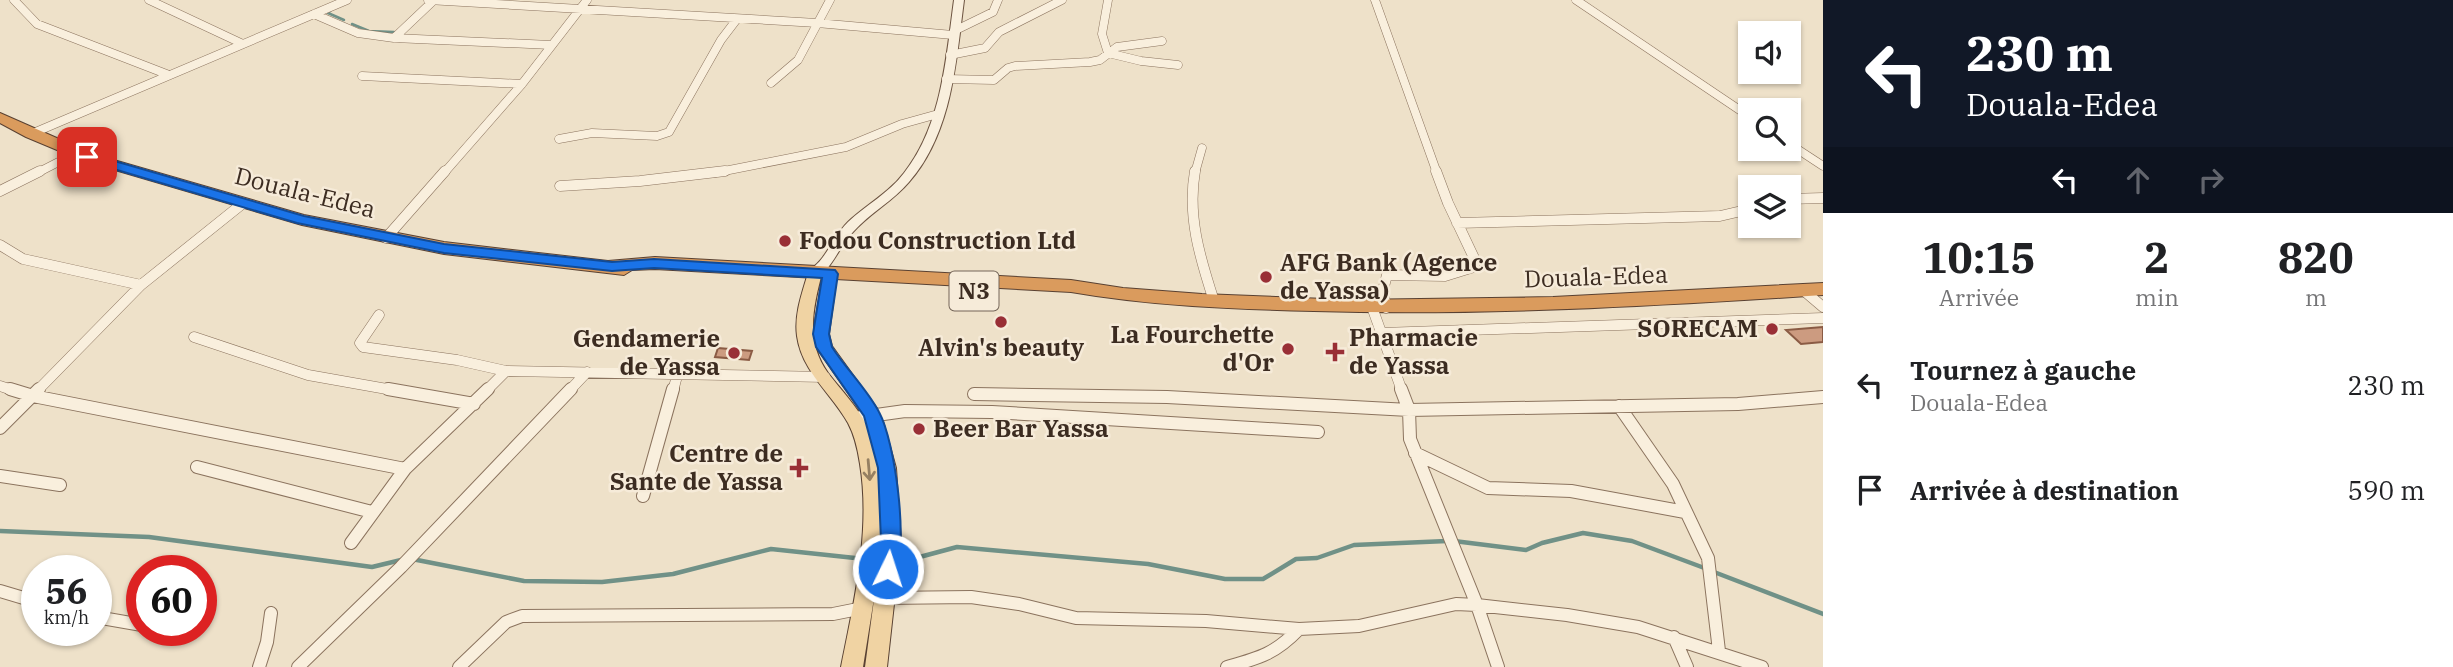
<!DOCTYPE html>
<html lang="fr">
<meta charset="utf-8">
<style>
:root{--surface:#fff;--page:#f6f6f6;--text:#202124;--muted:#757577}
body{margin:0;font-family:"IBM Plex Serif",serif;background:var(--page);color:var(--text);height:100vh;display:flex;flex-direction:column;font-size:26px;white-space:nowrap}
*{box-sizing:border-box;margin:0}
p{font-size:23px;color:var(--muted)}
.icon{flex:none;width:38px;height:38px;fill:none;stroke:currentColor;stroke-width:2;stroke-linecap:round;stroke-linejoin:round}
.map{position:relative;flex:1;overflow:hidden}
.side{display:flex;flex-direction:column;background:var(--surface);width:630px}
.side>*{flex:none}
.banner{background:#111827;color:#fff;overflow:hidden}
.controls{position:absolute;left:1738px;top:21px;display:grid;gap:14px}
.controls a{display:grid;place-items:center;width:63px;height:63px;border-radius:0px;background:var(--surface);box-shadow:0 2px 5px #0004;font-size:35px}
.speed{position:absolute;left:21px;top:555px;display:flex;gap:14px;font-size:35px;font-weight:700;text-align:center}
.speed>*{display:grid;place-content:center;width:91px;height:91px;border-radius:50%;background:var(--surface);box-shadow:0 2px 5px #0004;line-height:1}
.speed small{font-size:18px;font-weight:400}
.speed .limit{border:10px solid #d22;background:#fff;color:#111}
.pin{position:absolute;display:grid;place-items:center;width:60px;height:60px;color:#fff;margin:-30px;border-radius:14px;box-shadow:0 4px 10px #0006}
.me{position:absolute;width:77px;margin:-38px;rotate:4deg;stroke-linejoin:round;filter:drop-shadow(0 0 5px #0008)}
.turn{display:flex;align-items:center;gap:24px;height:147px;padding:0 28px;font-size:32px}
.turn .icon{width:91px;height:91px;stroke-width:2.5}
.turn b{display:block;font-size:49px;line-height:60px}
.lanes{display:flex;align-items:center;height:66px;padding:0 28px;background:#0003;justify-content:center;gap:35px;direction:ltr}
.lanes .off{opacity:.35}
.eta{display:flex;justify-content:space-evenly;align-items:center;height:119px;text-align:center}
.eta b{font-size:42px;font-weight:700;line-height:49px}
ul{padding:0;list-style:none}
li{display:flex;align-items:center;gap:21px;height:105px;padding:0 28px}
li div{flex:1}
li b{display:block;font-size:26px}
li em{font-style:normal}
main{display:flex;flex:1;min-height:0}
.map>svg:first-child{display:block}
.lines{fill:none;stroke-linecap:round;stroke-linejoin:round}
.stream-far1{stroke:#709187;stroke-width:2.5}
.stream{stroke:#709187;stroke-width:4.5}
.building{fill:#cc9b80;stroke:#8a5b44;stroke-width:2}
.street-far2-casing{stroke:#8b735e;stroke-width:9}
.street-far1-casing{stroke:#8b735e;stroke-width:11}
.street-casing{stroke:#8b735e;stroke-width:14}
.secondary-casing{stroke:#6d5441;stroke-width:2}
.primary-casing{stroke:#594132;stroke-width:2}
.highway-casing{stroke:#594132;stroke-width:2}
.street-far2{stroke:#f9efdd;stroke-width:8}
.street-far1{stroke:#f9efdd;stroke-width:10}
.street{stroke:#f9efdd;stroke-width:12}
.secondary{fill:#f9efdd;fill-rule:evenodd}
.primary{fill:#f0d3a3;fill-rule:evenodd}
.highway{fill:#da9b5d;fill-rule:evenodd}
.oneway{stroke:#968062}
.route{fill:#1a73e8;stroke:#114b97;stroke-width:2}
.poi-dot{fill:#992f36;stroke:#f6ebd9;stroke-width:2.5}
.labels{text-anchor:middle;stroke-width:5;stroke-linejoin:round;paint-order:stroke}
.shield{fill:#f6ebd9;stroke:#746558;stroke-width:2}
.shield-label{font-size:23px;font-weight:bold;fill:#3c2c21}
.street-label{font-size:24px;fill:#3c2c21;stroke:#f6ebd9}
.poi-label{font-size:24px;font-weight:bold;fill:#3c2c21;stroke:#f6ebd9;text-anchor:start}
</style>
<main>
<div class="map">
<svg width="1823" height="667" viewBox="0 0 1823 667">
<rect width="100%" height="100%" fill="#eee1c9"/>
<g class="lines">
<path class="stream-far1" d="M331,10l-3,3 16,7
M352,24l17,7 25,1"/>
<path class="stream" d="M0,531l149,6 223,30 29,-7
M1454,541l72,9 16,-7 41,-10 49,8 75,28
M412,559l112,22 78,1 71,-8 98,-25 84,9
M901,562l56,-15 191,17 77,15h38l33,-20 21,-1 37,-13 93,-4
M1714,572l109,42"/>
</g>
<path class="building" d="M1823,327v15l-22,2 -15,-14z
M718,348l34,3 -3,9 -34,-3z"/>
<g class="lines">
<defs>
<path id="street-far2" d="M14,0l23,24 132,51
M149,0l94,44
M428,0l389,23 136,12
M1108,0l-6,34 6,19 33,8 37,4
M1375,0l62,173
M1576,0l174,117
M314,14l44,19 36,5 157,7
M954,31l39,-19 5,-12
M394,38l38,-36
M950,55l35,-7 14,-16 63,-32
M362,76l160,8
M946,79l48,1 14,-12 7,-2 75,-4 10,-2 17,-13 45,-6
M771,83l27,-23 32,-60
M31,134l316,-134
M559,139l33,-6 65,3 12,-4 52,-92 16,-21
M1788,143l35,23
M37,173l39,-20
M444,173l78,-89 65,-84
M714,173l132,-26 56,-23 36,-10
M1195,173l7,-25"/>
<path id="street-far1" d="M1195,171c-8,45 5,87 19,130
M560,186l80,-5 85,-10
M0,191l40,-20
M1788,199l35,-1
M1457,223l263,-7 30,-7
M386,238l59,-67
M0,245l23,14 118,26
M1803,290l20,17
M1372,307l30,84
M1386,308l-3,-18 4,-15 58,1 29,-9 1,-7 -27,-57 -12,-32
M379,315l-19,28 3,4 94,13 49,11 319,6
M1382,333l441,-15
M194,337l114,38 90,16
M0,386l15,5
M37,391l104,-106 101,-81
M486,391l20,-20
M569,391l18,-19
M673,391l4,-15"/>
<path id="street" d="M10,389l23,7 372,73
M388,389l86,15
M1401,389l8,21 1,29 67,166 21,62
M974,394l193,3 242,13 329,-6 85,-7
M1619,406l54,78 35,74 11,93
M855,418l50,-7 87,1 326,20
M0,428l39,-39
M1415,453l73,35 83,3 114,21
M197,467l175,45
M0,476l60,9
M643,496l30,-107
M351,543l54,-74 83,-80
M0,591l37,11
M884,598l87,-1 48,7 57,14 130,3 93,8 60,-3 97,-22 21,1 90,10 71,12 124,40
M96,617l46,8
M1674,637l13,30
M259,667l8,-25 4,-29
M298,667l103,-100 170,-178
M459,667l47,-45 16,-6 311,-2 30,-6
M1227,667c32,-9 48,-13 72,-38"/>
<path id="secondary" d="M954,0h10c-8,62 -12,133 -55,182 -16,19 -39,31 -56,50 -11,11 -17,27 -28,39l-5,5h-10l-2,-3c5,-6 11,-10 15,-16 8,-11 14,-24 25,-35 18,-17 41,-29 56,-49 38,-48 42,-115 50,-173z"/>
<path id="primary" d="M815,268l7,5c-9,35 -17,68 6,100 13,17 29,33 39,53l-3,-10 -48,-69 -3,-13 10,-60 7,-5 7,5 -8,60 3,12 49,68 15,54 5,73 -14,126h-22l10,-75 -12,75h-22c13,-65 30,-136 19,-203 -2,-13 -5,-28 -12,-41 -16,-29 -46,-51 -51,-87 -3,-21 5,-43 11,-63z"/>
<path id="highway" d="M0,113l93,41 211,61 140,27 164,19 47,-4 416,23 52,8 79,6 148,6 203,-3 270,-14v12c-169,11 -339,21 -509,16 -81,-2 -163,-5 -243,-19l-416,-23 -23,1 -8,5 -180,-21 -142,-29 -221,-65 -55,-23 -26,-14z"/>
</defs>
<use href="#street-far2" class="street-far2-casing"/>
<use href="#street-far1" class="street-far1-casing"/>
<use href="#street" class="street-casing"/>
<use href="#secondary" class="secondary-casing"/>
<use href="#primary" class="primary-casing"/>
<use href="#highway" class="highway-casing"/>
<use href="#street-far2" class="street-far2"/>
<use href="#street-far1" class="street-far1"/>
<use href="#street" class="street"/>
<use href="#secondary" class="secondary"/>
<use href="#primary" class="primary"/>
<use href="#highway" class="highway"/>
</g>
<defs><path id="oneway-shaft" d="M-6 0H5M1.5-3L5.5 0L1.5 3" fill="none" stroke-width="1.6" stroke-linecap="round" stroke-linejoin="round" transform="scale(1.75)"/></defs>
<use class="oneway" href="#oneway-shaft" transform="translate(869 470) rotate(85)"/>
<path class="route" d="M87,153l217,63 140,28 168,18 42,-3 181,11 3,4 -9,60 3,13c14,22 35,42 47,65 16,29 30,133 16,163l-7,2 -7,-2 -3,-6 3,-28 -3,-73 -14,-52 -48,-69 -3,-13 9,-56 -168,-10 -42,3 -168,-18 -147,-30 -214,-63v-5z"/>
<g class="poi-dot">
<circle cx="785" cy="241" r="7"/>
<circle cx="1266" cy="277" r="7"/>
<circle cx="1001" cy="322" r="7"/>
<circle cx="1772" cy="329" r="7"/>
<circle cx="1288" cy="349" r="7"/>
<path d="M1331.5 341.5h7v7h7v7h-7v7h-7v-7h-7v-7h7z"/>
<circle cx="734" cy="353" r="7"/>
<circle cx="919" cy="429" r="7"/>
<path d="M795.5 457.5h7v7h7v7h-7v7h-7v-7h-7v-7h7z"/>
</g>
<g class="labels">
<rect class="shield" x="949.5" y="271.5" width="49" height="39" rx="5"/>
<g class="shield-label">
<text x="974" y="299">N3</text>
</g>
<g class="street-label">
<text transform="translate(305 193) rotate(14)" y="8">Douala-Edea</text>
<text transform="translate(1596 277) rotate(-2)" y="8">Douala-Edea</text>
</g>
<g class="poi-label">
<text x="799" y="249">Fodou Construction Ltd</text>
<text x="1280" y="271">AFG Bank (Agence<tspan x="1280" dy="28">de Yassa)</tspan></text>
<text x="1758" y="337" text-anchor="end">SORECAM</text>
<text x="1274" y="343" text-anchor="end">La Fourchette<tspan x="1274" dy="28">d'Or</tspan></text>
<text x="1349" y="346">Pharmacie<tspan x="1349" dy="28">de Yassa</tspan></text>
<text x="720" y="347" text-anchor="end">Gendamerie<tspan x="720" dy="28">de Yassa</tspan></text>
<text x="1001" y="356" text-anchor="middle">Alvin's beauty</text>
<text x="933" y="437">Beer Bar Yassa</text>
<text x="783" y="462" text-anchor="end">Centre de<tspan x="783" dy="28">Sante de Yassa</tspan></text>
</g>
</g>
</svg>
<div class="controls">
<a><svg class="icon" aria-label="sound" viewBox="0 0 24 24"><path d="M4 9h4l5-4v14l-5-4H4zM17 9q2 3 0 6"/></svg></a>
<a><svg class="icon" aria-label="search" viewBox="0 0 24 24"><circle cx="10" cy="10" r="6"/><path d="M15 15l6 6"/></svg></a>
<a><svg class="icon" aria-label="layers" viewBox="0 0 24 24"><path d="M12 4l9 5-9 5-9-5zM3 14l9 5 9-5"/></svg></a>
</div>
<div class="speed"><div>56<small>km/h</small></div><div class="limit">60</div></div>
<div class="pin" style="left:87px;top:157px;background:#d93025"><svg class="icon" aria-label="arrive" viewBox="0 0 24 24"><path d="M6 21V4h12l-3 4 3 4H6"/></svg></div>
<svg class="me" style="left:888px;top:569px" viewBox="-20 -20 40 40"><circle r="17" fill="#1a73e8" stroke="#fff" stroke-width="3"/><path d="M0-11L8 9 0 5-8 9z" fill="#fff"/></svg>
</div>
<section class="side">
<div class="banner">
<div class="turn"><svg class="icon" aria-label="left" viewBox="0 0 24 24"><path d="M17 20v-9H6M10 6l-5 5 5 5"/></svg><div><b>230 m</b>Douala-Edea</div></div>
<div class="lanes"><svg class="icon" aria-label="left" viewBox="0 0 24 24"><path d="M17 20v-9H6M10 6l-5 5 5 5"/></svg><svg class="icon off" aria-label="ahead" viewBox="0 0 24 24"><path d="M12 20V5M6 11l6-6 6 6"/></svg><svg class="icon off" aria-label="right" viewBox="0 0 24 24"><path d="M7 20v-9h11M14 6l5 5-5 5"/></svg></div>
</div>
<div class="eta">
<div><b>10:15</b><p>Arrivée</p></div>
<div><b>2</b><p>min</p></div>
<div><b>820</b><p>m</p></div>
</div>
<ul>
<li><svg class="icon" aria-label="left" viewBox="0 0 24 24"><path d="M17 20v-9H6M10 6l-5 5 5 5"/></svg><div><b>Tournez à gauche</b><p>Douala-Edea</p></div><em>230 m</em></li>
<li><svg class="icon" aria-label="arrive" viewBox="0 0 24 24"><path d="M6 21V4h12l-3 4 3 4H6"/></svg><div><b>Arrivée à destination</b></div><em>590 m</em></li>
</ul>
</section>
</main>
